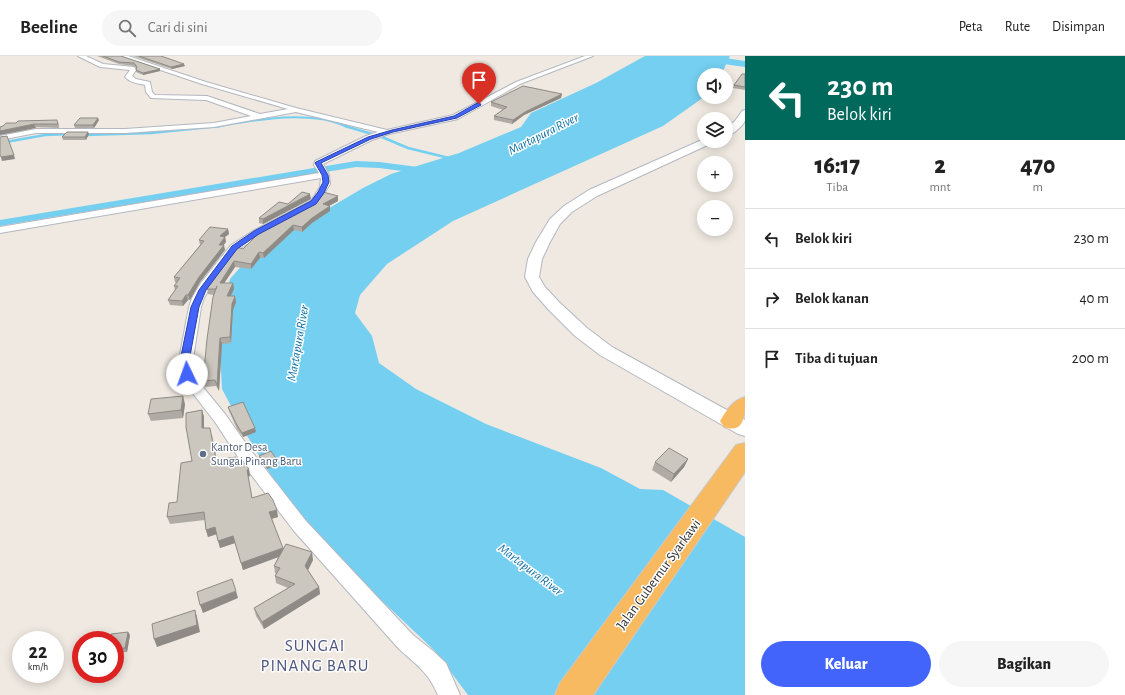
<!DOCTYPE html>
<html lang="id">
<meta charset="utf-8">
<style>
:root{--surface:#fff;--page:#f6f6f6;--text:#222;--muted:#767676;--line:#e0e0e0;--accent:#4264fb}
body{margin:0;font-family:"Alegreya Sans",sans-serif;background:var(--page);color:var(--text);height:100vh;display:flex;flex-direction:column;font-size:15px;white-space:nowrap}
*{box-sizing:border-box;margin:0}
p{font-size:13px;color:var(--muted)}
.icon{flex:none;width:22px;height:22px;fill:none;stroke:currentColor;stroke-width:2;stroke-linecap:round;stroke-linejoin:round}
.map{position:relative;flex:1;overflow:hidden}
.drawer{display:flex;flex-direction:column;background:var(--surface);width:380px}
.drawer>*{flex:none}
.banner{background:#00695c;color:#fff;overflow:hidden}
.controls{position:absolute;left:697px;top:12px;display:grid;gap:8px}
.controls a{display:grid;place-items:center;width:36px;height:36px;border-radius:50%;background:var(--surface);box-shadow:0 2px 10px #0003;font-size:20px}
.speed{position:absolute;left:12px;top:575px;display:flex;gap:8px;font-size:20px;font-weight:700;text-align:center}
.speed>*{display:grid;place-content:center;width:52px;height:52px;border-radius:50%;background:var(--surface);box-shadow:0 2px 10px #0003;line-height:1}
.speed small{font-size:10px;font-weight:400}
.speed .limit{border:6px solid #d22;background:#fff;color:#111}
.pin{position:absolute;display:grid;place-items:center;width:34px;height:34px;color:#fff;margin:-41px -17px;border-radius:50% 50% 50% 0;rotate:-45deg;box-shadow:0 0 4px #0007}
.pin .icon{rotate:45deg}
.me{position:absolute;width:44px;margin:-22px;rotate:357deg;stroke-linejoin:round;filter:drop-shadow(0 0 3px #0008)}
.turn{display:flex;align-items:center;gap:14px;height:84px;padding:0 16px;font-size:18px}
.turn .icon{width:52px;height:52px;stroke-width:2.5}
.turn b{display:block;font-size:28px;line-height:34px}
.eta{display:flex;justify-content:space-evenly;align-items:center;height:68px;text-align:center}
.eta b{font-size:24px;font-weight:800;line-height:28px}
.primary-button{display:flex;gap:8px;margin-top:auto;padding:8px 16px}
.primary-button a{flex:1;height:46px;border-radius:24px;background:var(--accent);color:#fff;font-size:16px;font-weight:800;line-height:46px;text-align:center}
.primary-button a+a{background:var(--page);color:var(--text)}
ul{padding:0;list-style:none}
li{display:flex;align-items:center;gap:12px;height:60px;padding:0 16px;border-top:1px solid var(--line)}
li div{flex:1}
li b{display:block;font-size:15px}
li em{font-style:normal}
header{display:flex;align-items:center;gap:24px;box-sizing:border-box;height:56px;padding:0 20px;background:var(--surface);border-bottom:1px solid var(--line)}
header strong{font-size:19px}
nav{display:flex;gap:22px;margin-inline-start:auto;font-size:14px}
.search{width:280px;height:36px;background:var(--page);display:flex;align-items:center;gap:10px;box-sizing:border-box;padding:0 14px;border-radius:22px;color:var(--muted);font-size:15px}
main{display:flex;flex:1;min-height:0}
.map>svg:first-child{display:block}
.water{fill:#75cff0}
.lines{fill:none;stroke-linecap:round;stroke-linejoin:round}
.stream-far1{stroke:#75cff0;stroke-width:2}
.stream{stroke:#75cff0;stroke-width:2.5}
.canal{fill:#75cff0;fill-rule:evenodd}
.river{fill:#75cff0;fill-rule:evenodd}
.minor-casing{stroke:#b4b7c1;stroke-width:2}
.tertiary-casing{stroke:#b4b7c1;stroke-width:2}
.trunk-casing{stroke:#c9c9c9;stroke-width:2}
.minor{fill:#fff;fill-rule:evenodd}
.tertiary{fill:#fff;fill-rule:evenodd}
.trunk{fill:#f8ba60;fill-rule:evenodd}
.wall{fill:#afaba4}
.shaded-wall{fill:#8e8b86}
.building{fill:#cbc7bf;stroke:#8e8b86}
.route{fill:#4264fb;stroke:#2b41a3}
.service-dot{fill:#5c6f8a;stroke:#fff;stroke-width:1.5}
.labels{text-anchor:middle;stroke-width:3;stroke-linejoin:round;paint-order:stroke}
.service-label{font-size:12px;fill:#4e5e75;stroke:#fff;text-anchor:start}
.water-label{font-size:13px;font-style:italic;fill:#0d6fa3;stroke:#fff}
.near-street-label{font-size:14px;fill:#2e2e2e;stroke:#fff}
.near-quarter-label{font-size:17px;letter-spacing:1px;fill:#4d5680;stroke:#fff}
</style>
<header>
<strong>Beeline</strong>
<div class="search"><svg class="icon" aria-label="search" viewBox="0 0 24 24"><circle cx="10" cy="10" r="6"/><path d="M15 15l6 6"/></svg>Cari di sini</div>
<nav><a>Peta</a><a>Rute</a><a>Disimpan</a></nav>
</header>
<main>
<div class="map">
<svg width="745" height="639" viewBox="0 0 745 639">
<rect width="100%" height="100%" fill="#efe9e1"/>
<path class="water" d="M645,0h85l-9,19h-17v22l-41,29 -210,95 -66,43 -27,31 -5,18 17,23 7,27 37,26 70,35 115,44 39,21 23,1 82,47v158h-277l-33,-44 -94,-89 -48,-50 -47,-78 -24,-45 -2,-37 2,-42 8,-31 23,-26 110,-65 28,-14 68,-21 62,-26 10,-14 65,-30z"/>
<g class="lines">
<path class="stream-far1" d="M214,71c36,-6 71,-13 107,-8 9,1 19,5 27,8"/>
<path class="stream" d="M345,70l37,11 26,11 41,10
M84,79l67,-2 69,-7
M0,87l45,-8 24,-1"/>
<path class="canal" d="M356,105l23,1 47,6 5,3 -5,3 -47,-6 -23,-1 -356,59v-6z"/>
<path class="river" d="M683,0h28l34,5v6l-57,-8z"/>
<defs>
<path id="minor" d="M78,0h8l17,8 31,3 2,3 -4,6 4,3 14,3 2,10 3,3 52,1 53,18 28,-5 -86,-25 -83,-28h9l78,26 90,26 91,22 66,-15 63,-33 69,-26h8l-73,28 -62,35 -69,15 -17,6 -49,24 6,11 1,9 -13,21 -56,30 -22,14 -27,35 -8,14 -3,9 -9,58 6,16 27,33 27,38 54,69 107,114 20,16 13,12 14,32h-22c-10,-23 -21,-30 -39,-46l-105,-118 -54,-71 -25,-38 -31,-40 -6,-17 11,-58 3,-9 9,-15 30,-38 22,-14 58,-30 9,-14 1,-9 -321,55v-6l319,-54 -5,-8 1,-4 51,-25 12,-4 -82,-20 -82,15 -89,6h-89l-36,7v-4l36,-7h89l89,-6 37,-7 -45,-16 -55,-2 -5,-6 -1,-7c-8,-2 -14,-2 -20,-8l5,-7 -30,-3z"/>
<path id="tertiary" d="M745,54c0,3 0,8 0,11 -3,6 -13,14 -19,15v-8l9,-7 7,-10z
M704,83v2h9l-1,2 -115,53 -25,16 -12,12 -10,18 -8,17 -3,18 6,10 15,16 27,25 25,19 133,73v16l-7,-2 -138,-79 -25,-19 -27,-27 -15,-17 -8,-15 3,-18 8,-17 14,-23 14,-13 25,-16z"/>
<path id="trunk" d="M745,341c0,18 0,37 -21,30l-4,-6c6,-10 13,-21 25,-24z
M745,387v29l-152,223h-38l5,-12 176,-238z"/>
</defs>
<use href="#minor" class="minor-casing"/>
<use href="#tertiary" class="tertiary-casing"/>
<use href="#trunk" class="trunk-casing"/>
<use href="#minor" class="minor"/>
<use href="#tertiary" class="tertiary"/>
<use href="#trunk" class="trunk"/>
</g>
<path class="wall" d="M97,0h24l39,13v2l-17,4 -7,-3v-4l-2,-2 -15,-2z
M133,0h28l24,10 -13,3z
M745,18v16l-12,-2 1,-3z
M561,42l-37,17 -12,9 -18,-4v-4l9,-6 -12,-4v-4z
M99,64l-5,8h-19l-1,-3z
M6,67l53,1v4l-56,-2z
M89,78l-3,6h-23l-1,-3z
M338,140v5l-9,5h1v5l-18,12 -10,9 -8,-2 -30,28h-4l-9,11 -16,-2 -11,16h9l1,6 -3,7h4l1,6 -3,8 -2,33 -9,1 -3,47 -3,-5 -11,1 -2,-6 11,-86 -6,-1 -1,-5 36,-40z
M311,143l-48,25 -4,-1v-5l29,-14z
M228,173l1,5 -4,3 1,5 -3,3 2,5 -25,32 -10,18h-2l-5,6 -13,-1 -2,-5 7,-10 -1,-4 2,-3 -1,-1 -1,-5 26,-32 -1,-5z
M185,348l-2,14 -32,3 -3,-7z
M228,351l28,25 -13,5 -6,-8 -8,-18z
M202,354l2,7v11l8,7 5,25 20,1 12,8 1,7 -2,1 4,21 26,19 -6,2 11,31 30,10 -5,10 11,17 1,7 -56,35 -8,-13 -2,-8 34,-20 -12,-5 -1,-7 1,-2 -1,-1 -1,-7 4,-9 -35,13 -8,-27 -15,5 -3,-14 -9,3 -2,-7 -1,-10 -35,4 -3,-7 10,-15 15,-41z
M259,400l18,4 1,4 -11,5 -7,-9z
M688,403l-4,8 -13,15 -19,-12 3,-8z
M128,576l2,3 -3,17 -12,1v-13z"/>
<path class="shaded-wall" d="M184,8l1,2 -13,3 -1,-2z
M160,13v2l-17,4v-2z
M562,38l-1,4 -37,17 -12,9 1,-4 12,-8z
M98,62l1,2 -5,8 -1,-3z
M34,68l2,4 -36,7v-4z
M88,76l1,2 -3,6 -1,-3z
M14,99l1,4 -13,2 -1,-4z
M310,138l1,5 -48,25v-5z
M338,140v5l-15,8v-5z
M330,150v5l-18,12 -10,9v-5l10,-9z
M293,169l1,5 -30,28 -1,-5z
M228,173l1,5 -4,3 1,5 -6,8 -1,-5 1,-9z
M224,189l1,5 -25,32 -10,18 -2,-5 11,-18z
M259,196l1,6 -9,11v-5z
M234,205l1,6 -14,21 -1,-5z
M233,227l1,6 -6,12 -1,-5z
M186,239l2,5 -5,6 -1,-5z
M235,240l1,6 -3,8 -2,33 -1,-6 2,-33z
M220,282l2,6 -3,47 -2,-6z
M183,340l2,8 -2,14 -2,-8z
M202,354l2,7v19l-2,-8z
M255,372l1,4 -13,5 -1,-4z
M688,403l-4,8 -13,15 3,-8z
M277,404l1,4 -11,5 -1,-4z
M249,413l1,7 -2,1 -1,-7z
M277,454l1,7 -8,2 -1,-7z
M215,471l2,7 -9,3 -2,-7z
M233,480l2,7 -15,5 -2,-7z
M283,492l1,7 -41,15 -2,-7z
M312,496l1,8 -7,14 -1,-8z
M319,531l1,7 -56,35 -2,-7z
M236,535l2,7 -35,15 -3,-8z
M195,554l2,7 3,15 -43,15 -3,-8z
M128,576l2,3 -3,17 -2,-4z"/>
<path class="building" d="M103,0h18l39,13 -17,4 -7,-3 1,-3 -3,-4 -15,-1z
M139,0h22l23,8 -13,3z
M742,18h3v13l-11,-2z
M523,30l39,8 -37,18 -12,8 -19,-4 13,-9 -16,-5z
M80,62h18l-5,7h-19z
M57,64l1,4h-24l-34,7v-4l3,-1 3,-3h10l2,-2z
M67,76h21l-3,5h-23z
M7,80l7,19 -13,2 -1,-2v-18z
M302,136l8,2 -47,25 -4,-1 20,-16 9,2z
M323,136l15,4 -15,8 7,2 -18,12 -10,9 -9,-2 -30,28 -4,-1 -8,12 -17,-3 -14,22h13l-6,13h8l-3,8 -2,33 -10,1 -3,47 -2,-5 -12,1 4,-42 6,-42 4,-11 -1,3h-9l5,-10 25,-32 6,2 19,-19 55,-29z
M210,171l18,2 -8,7 5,1 -6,8h5l-25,32 -11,18h-2l-4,6 -14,-1 10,-14h-4l6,-8 -6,-1 30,-36 -5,-1z
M183,340l-2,14 -33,4 3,-15z
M243,346l12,26 -13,5 -5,-8 -9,-18z
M202,354v18h8l6,32 20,-3 1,5 5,-2 7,9 -2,1 5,28 16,-5 5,7 4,10 -8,2 14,36 -42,15 -8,-27 -15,5 -3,-14 -9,3 -2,-18 -37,5 2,-14 8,-1 4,-39 11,-2 -6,-34v-14z
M669,392l19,11 -14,15 -19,-12z
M271,395l6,9 -11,5 -7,-9z
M286,488l26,8 -7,14 14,21 -57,35 -8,-14 41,-24 -20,-8 5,-8 -6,-2z
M232,523l4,12 -36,14 -3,-13z
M195,554l2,15 -43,14 -2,-15z
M128,576l-3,16 -10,1v-9h-5l1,-6z"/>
<path class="route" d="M479,46l2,3 -24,13 -64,14 -22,7 -50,24 7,12 1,7 -5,11 -8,11 -57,30 -22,15 -31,41 -7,17 -9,49v9l2,9 -2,2h-6l-3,-11v-9l10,-49 8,-17 33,-44 22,-15 57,-30 7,-9 5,-10 -1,-7 -7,-12 1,-1 52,-25 24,-7 62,-14z"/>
<circle class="service-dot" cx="203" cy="398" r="4"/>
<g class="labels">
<g class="service-label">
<text x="211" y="395">Kantor Desa<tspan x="211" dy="14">Sungai Pinang Baru</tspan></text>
</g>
<g class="water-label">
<text transform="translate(543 77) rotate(-27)" y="5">Martapura River</text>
<text transform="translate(297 287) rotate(-80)" y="5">Martapura River</text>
<text transform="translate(531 513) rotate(37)" y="5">Martapura River</text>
</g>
<g class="near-street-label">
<text transform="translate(658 518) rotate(-54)" y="5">Jalan Gubernur Syarkawi</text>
</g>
<g class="near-quarter-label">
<text x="315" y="595">SUNGAI<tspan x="315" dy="20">PINANG BARU</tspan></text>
</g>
</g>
</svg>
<div class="controls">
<a><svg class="icon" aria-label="sound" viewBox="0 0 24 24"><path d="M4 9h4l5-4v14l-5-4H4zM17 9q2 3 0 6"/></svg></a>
<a><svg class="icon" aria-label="layers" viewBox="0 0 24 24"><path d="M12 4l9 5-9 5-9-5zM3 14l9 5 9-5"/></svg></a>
<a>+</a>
<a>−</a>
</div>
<div class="speed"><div>22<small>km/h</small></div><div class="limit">30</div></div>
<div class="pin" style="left:479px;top:48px;background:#d93025"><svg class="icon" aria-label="arrive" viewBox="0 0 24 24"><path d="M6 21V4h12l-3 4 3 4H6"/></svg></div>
<svg class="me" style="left:187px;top:318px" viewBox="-20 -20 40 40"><circle r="19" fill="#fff"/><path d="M0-13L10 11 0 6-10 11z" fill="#4264fb"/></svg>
</div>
<section class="drawer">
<div class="banner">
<div class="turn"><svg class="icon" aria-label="left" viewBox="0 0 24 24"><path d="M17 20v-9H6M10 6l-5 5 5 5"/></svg><div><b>230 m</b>Belok kiri</div></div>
</div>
<div class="eta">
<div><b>16:17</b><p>Tiba</p></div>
<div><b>2</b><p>mnt</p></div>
<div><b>470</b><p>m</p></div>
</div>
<ul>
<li><svg class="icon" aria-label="left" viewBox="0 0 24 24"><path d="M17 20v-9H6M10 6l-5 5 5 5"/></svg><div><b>Belok kiri</b></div><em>230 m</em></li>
<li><svg class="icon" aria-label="right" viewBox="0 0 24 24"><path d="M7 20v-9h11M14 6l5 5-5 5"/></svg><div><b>Belok kanan</b></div><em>40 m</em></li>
<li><svg class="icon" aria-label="arrive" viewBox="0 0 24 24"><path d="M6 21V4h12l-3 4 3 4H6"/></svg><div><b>Tiba di tujuan</b></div><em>200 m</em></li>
</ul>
<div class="primary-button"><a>Keluar</a><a>Bagikan</a></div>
</section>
</main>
